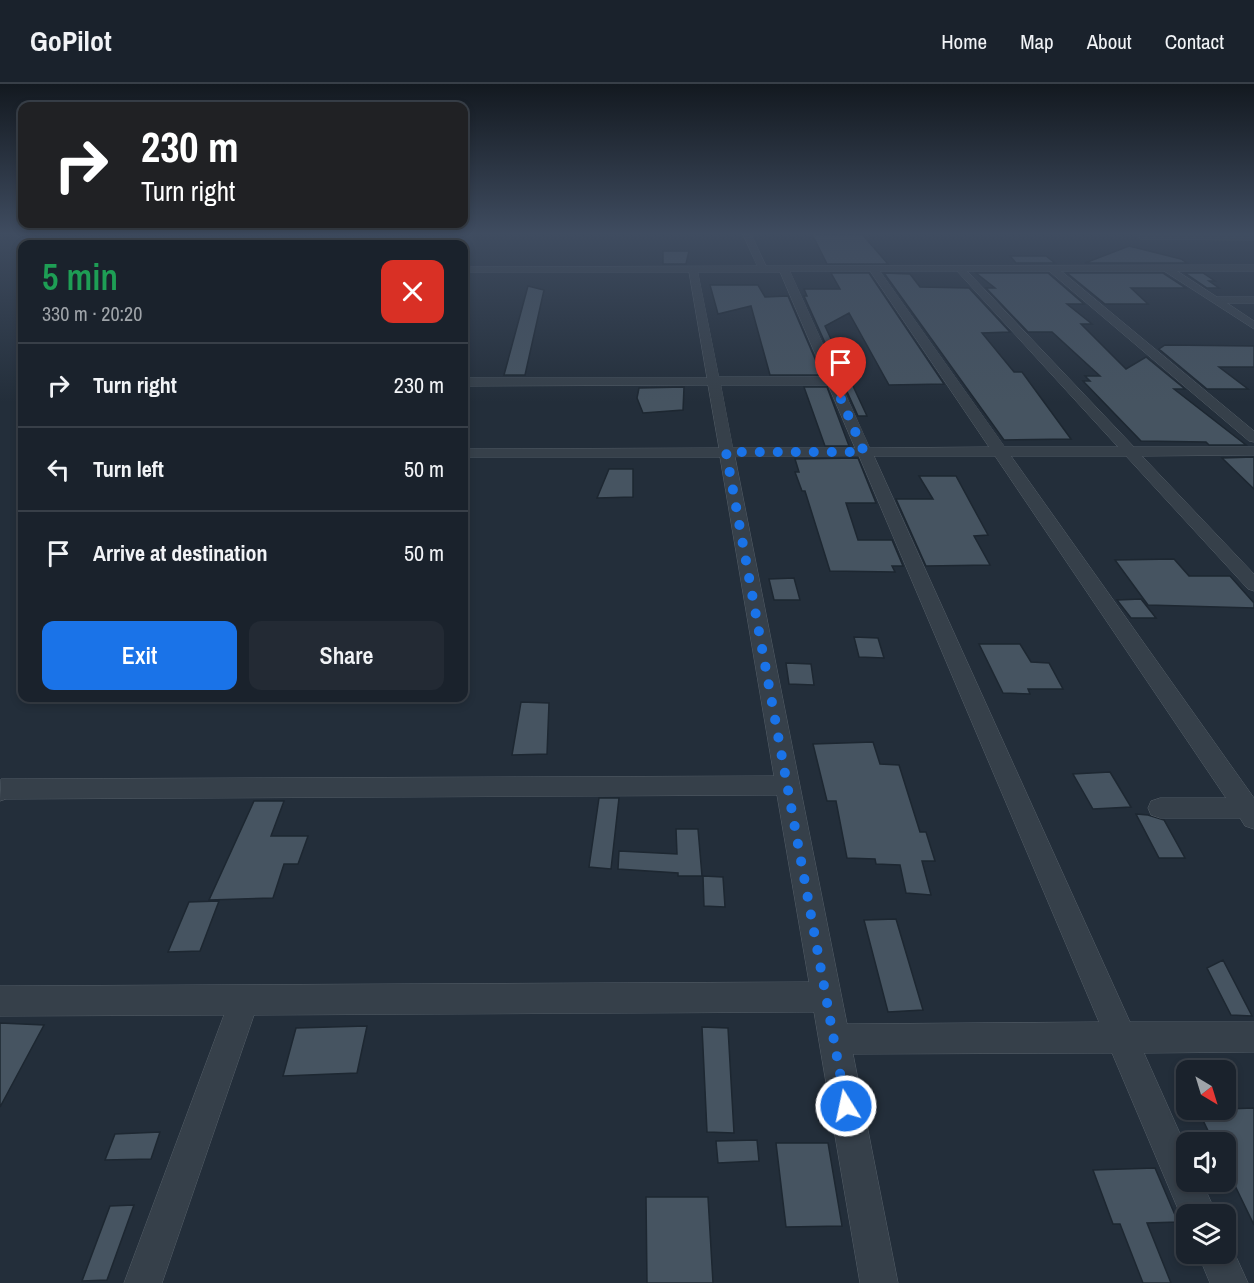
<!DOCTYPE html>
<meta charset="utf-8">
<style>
:root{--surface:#1a222c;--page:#232a34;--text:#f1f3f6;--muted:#9fa4a9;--line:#383f48;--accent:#1a73e8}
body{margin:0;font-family:"Archivo Narrow",sans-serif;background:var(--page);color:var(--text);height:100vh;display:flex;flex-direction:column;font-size:22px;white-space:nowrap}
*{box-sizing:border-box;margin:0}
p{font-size:20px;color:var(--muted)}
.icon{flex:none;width:33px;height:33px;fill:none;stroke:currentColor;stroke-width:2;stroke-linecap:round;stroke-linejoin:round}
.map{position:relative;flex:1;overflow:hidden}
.details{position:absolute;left:18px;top:156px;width:450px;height:462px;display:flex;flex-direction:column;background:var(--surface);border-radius:12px;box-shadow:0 3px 9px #0003,0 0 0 2px var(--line)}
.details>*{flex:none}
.hud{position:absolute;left:18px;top:18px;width:450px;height:126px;border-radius:12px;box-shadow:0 3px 9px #0003,0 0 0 2px var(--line);background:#202124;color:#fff;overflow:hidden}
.needle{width:39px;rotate:142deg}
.fabs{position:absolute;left:1176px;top:976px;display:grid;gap:12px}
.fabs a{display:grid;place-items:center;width:60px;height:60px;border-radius:12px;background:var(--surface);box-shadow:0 3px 9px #0003,0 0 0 2px var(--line);font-size:30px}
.pin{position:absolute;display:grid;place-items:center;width:51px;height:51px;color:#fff;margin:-62px -26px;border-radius:50% 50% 50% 0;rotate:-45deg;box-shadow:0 0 6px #0007}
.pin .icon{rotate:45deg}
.me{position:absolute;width:66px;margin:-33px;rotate:350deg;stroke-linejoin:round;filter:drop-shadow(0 0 4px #0008)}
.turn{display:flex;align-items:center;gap:21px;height:126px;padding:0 24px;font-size:27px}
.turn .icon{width:78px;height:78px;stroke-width:2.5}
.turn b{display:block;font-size:42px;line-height:51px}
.round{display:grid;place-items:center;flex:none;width:63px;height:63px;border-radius:12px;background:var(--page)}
.headline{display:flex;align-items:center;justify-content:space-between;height:102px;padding:0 24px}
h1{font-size:36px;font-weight:600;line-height:45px;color:#1e9e55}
.action{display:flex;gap:12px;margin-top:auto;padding:12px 24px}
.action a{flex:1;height:69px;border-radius:12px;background:var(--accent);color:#fff;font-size:24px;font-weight:600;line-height:69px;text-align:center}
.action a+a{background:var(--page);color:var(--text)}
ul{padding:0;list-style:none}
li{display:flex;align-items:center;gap:18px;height:84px;padding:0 24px;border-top:2px solid var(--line)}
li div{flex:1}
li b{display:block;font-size:22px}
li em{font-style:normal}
header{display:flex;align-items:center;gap:36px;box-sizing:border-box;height:84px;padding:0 30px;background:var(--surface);border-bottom:2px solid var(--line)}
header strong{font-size:28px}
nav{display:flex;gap:33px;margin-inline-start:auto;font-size:21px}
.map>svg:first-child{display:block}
.building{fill:#465461;stroke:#1d2731;stroke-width:1.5}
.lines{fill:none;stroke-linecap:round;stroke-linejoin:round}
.minor-casing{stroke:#545e68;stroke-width:1}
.minor{fill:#36404a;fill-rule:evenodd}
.route{stroke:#1a73e8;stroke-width:10;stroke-dasharray:0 18}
</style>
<header>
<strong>GoPilot</strong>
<nav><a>Home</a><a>Map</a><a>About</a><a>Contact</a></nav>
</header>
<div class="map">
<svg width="1254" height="1199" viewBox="0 0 1254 1199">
<rect width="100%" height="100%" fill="#232e3a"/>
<path class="building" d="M812,150h50l26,30h-61z
M1129,162l52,13 6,4h-102z
M663,167h26l-3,13h-23z
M1010,172h36l9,7h-39z
M831,189h38l75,111 -55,1 -40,-72 -24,13 42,90h-9l-54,-120h3l-3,-7h36z
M884,189l26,1 10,13 49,1 41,44 -28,1 32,39h8l49,67 -67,1z
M976,189h72l36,31h-17l25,20h-11l45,45 20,-12 39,32h-11l72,56h-37l-3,-3 -65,-1 -58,-60h7l-5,-5h15l-48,-44h-24l-42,-44h9z
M1067,189h96l23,15h-55l17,16h-43z
M1185,189h18l12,8h-6l10,7h-12z
M710,201h48l7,12 23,-1 34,79h-52l-19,-69 -33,8z
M528,202l16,4 -19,85h-21z
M1165,261l89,1v21h-35l29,22h-41l-48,-40z
M684,303l-1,23 -40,3 -6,-15 2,-10z
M804,303h23l22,59h-24z
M1254,373v32l-32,-31z
M858,374l18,45h-30l12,37h34l11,26h-11l3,6 -65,-1 -25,-80h-3l-7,-19h4l-4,-13z
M609,385h24v28l-36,1z
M919,392h37l32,59 -14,1 16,29 -64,1 -30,-67h37z
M1174,475l15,17h41l24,27v5l-106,-3 -33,-45z
M794,494l6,22h-26l-5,-21z
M1141,515l15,19h-25l-14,-18z
M854,553l24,1 6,20 -25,-1z
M979,560h41l11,18 18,1 14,26h-35l2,5 -27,-1z
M786,579l25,1 3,21 -25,-1z
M521,618l28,1 -2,51 -35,1z
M873,658l7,22 19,1 21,67h6l9,29h-13l9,34 -25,-2 -6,-28 -24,-1 -1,-5 -28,-1 -11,-57h-9l-14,-57z
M1110,688l21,35 -38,2 -20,-35z
M599,714h20l-8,71 -22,-2z
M254,717h30l-13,35h37l-10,28h-14l-11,34 -64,2z
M1136,730l12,1 16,5 21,38h-26z
M676,745h22l4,47h-24v-3l-60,-4 1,-18 58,3z
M703,792l20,1 2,30 -21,-1z
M219,817l-19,50 -32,1 21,-50z
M896,835l27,91 -35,2 -24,-92z
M1223,876l29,56 -21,-1 -24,-47z
M0,939l44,2 -44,82z
M367,942l-10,47 -74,3 13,-48z
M702,943l26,1 6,105 -27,-1z
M1254,1024v117l-28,-58v-24h-12l-16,-33z
M160,1048l-9,27 -46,1 10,-26z
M757,1056l2,21 -41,2 -2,-22z
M776,1059h52l14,83 -56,1z
M1155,1084l23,54 -31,1 24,60h-28l-23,-59h-7l-20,-54z
M646,1113h62l5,86h-66z
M134,1121l-27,75 -25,1 28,-75z"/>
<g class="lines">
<defs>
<path id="minor" d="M743,150h8l15,32 488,-1v6h-77l40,26h37v6h-27l27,18v8l-90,-58h-103l193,160v11l-5,-1 -200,-170h-82l167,176h120v8l-112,1 112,118v17l-6,-2 -122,-133h-115l243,342v31l-9,-3 -5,-8h-80l-9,-3 -3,-7 3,-7 9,-3h66l-231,-342h-121l256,566h124v30l-110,1 42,94v35h16l15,33h-31v13l-74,-175 -259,1 45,229h-38l-46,-271 -560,3 -92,268h-38l100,-268 -224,1v-30l809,-4 -32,-187 -771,4 -6,2 1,-22 773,-3 -54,-319h-256v-8l255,-1 -11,-63 -244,1v-8h243l-18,-106h-222l-3,-1v-4l293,-1zM790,187h80l119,176 -119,1zM880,187h77l161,176h-113zM698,188h82l45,105h-106zM721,301h107l27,63h-122zM859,372l240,566 -252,2 -112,-567z
M1143,150h111v6l-114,-1v-4z
M1226,1156l3,1 19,42h-38l-12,-29h28z"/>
</defs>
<use href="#minor" class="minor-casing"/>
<use href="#minor" class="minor"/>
</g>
<linearGradient id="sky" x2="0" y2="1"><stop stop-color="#131920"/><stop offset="0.47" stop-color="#3f4c60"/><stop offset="1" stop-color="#3f4c60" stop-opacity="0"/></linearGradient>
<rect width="1254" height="318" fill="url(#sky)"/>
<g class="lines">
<path class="route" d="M841,315l23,53h-138l120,654"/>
</g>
</svg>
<div class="fabs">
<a><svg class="needle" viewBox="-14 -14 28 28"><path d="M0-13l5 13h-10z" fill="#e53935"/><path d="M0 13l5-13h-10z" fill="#9fa4a9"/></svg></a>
<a><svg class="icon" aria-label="sound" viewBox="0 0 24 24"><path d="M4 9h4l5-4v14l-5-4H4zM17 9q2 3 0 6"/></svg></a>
<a><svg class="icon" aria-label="layers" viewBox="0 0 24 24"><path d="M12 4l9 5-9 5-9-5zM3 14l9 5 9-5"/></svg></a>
</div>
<div class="pin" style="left:841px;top:315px;background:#d93025"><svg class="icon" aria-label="arrive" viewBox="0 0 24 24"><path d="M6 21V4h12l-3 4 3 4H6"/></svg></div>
<svg class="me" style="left:846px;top:1022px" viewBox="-20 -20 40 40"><circle r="17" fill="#1a73e8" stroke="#fff" stroke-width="3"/><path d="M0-11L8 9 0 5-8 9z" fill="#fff"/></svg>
<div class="hud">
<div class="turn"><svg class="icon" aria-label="right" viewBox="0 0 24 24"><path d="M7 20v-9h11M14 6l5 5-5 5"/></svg><div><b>230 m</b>Turn right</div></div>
</div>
<section class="details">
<div class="headline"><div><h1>5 min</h1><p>330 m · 20:20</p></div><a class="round" style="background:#d93025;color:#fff"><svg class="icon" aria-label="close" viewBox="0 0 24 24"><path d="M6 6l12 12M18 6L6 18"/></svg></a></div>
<ul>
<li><svg class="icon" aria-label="right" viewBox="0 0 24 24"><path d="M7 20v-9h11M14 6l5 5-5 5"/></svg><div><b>Turn right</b></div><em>230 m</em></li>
<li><svg class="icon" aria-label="left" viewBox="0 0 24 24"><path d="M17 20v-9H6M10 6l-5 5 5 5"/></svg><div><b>Turn left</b></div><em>50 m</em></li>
<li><svg class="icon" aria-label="arrive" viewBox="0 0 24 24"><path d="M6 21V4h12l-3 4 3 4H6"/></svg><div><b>Arrive at destination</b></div><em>50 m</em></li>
</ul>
<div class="action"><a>Exit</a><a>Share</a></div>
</section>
</div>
